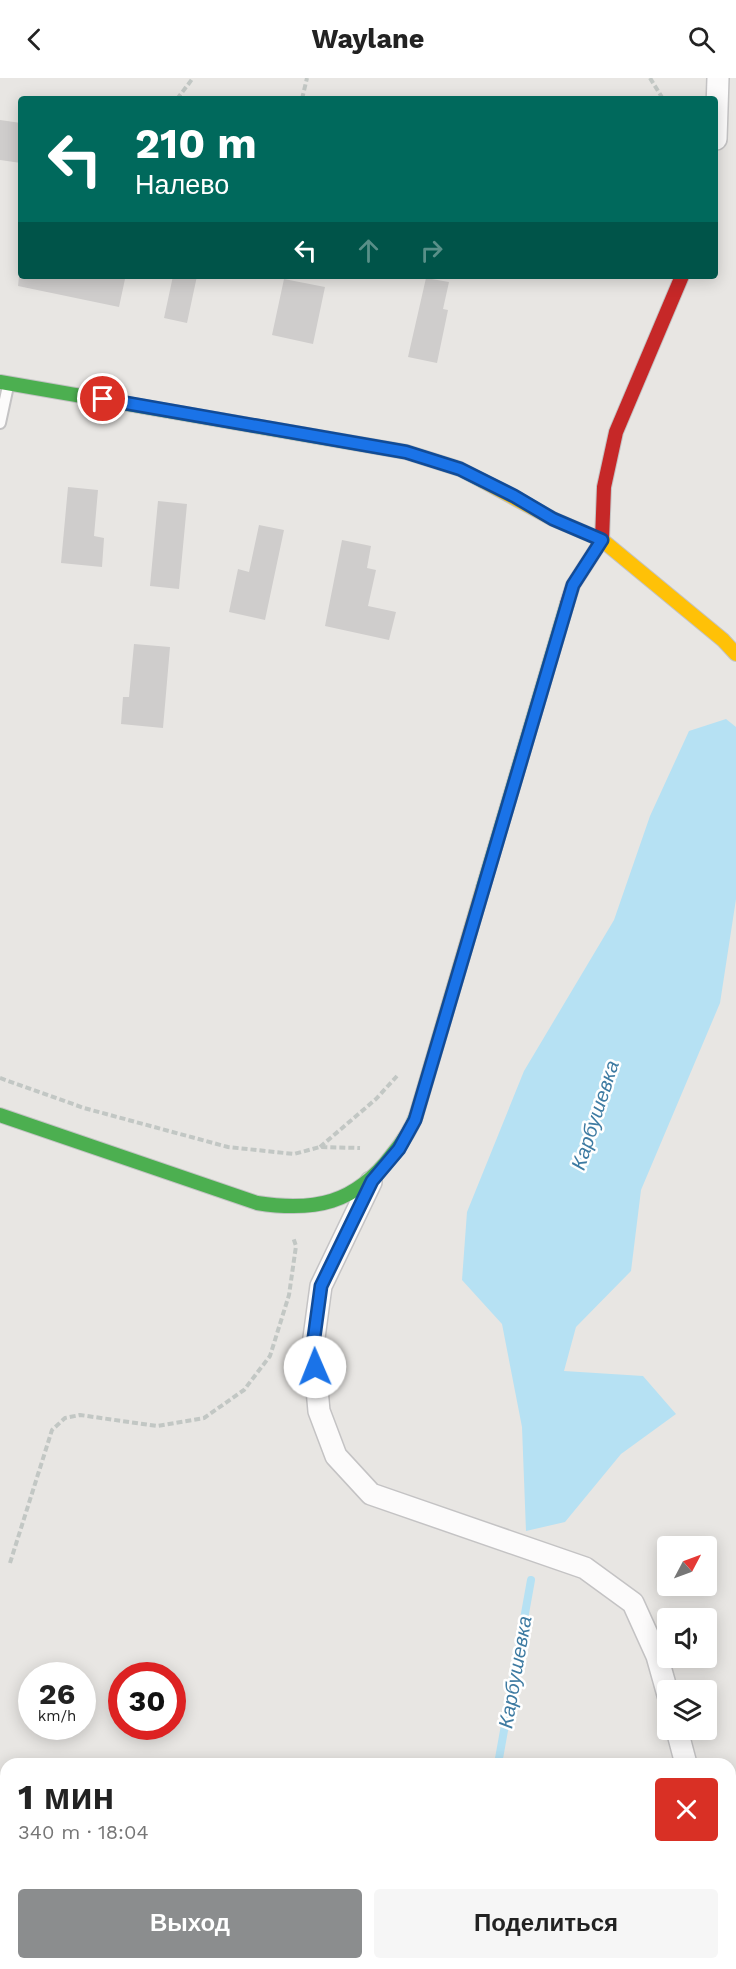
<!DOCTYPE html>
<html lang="ru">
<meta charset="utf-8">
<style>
:root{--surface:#fff;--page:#f6f6f6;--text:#222;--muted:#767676;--accent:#8b8d8e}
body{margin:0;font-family:"Work Sans",sans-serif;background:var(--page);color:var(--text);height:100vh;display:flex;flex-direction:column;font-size:22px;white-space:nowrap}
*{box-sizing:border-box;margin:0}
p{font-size:20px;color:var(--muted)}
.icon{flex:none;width:33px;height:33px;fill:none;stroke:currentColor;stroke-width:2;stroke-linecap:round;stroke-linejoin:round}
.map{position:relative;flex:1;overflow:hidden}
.side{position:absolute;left:0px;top:1680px;width:736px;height:212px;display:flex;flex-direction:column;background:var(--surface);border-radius:18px 18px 0 0;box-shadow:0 3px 15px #0003}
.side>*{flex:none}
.banner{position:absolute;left:18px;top:18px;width:700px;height:183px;border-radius:6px;box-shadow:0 3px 15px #0003;background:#00695c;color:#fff;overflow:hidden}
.needle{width:39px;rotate:49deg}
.fabs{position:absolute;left:657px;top:1458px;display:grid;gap:12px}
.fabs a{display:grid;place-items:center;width:60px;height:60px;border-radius:6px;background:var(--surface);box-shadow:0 3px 15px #0003;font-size:30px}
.speed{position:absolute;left:18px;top:1584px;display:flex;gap:12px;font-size:30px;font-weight:700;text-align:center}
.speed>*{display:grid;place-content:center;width:78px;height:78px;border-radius:50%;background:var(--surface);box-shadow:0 3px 15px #0003;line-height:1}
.speed small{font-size:15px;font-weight:400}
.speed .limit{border:9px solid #d22;background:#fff;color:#111}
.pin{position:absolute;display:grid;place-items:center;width:51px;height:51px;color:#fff;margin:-26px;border:3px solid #fff;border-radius:50%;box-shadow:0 2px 6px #0007}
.me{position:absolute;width:66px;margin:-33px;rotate:359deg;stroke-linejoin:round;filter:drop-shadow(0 0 4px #0008)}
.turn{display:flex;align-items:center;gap:21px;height:126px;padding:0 18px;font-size:27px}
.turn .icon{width:78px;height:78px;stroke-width:2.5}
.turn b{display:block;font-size:42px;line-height:51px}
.lanes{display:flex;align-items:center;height:57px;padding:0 18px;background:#0003;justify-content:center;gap:30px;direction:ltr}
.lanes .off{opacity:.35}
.round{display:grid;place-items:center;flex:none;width:63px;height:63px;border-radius:6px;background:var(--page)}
.head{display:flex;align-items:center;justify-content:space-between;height:102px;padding:0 18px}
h1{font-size:36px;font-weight:700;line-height:45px}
.primary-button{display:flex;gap:12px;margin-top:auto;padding:12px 18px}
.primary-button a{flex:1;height:69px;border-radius:6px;background:var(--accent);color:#fff;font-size:24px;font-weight:700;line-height:69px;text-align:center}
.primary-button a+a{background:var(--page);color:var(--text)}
header{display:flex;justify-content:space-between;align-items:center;height:78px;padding:0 18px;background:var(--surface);font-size:27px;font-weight:700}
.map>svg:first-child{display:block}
.water{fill:#b6e1f3}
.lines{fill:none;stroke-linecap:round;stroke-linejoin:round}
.stream{stroke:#b6e1f3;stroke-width:8}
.building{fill:#cfcdcc}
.lane-casing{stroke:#c4c3c4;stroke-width:14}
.street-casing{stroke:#c4c3c4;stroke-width:24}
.fast-casing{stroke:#c3c3c4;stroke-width:16}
.slow-casing{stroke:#c3c3c4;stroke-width:16}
.jam-casing{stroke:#c3c3c4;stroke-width:16}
.path{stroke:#c2c7c4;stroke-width:4;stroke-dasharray:6 3;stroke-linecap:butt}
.lane{stroke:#fcfbfb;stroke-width:10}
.street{stroke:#fcfbfb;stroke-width:21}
.fast{stroke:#4caf50;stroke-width:14}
.slow{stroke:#ffc107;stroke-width:14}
.jam{stroke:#c62828;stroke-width:14}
.route-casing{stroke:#114b97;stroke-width:15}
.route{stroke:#1a73e8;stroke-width:10}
.labels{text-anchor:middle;stroke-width:5;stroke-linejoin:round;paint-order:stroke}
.water-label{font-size:20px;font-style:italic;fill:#3e7ba2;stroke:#fff}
</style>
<header><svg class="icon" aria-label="back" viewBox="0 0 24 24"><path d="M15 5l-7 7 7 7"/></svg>Waylane<svg class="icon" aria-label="search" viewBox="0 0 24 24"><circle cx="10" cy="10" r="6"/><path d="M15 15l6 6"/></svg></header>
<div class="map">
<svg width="736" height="1891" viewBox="0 0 736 1891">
<rect width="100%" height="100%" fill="#e8e6e3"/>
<path class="water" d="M726,641l10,8v172l-16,104 -79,187 -10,81 -55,56 -12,44 79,5 33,38 -55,40 -56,68 -39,9 -4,-104 -20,-103 -40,-44 5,-68 57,-141 90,-151 36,-104 39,-85z"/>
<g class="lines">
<path class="stream" d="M498,1686l33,-184"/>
</g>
<path class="building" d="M0,42l21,3v40l-21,-3z
M19,198h91l15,3 -6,28 -101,-21z
M173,198h24l-10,47 -23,-5z
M426,200l23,4 -6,27 5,1 -11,53 -29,-6z
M284,201l41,8 -12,57 -41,-9z
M68,409l30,3 -4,46 10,2 -2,29 -41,-4z
M158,423l29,3 -8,85 -29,-3z
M259,447l25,5 -19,90 -36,-8 9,-43 11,3z
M342,462l29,6 -4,22 9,2 -8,36 28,6 -7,28 -64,-14z
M134,566l36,3 -7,81 -42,-4 2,-27h6z"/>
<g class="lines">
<defs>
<path id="lane" d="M0,345l8,-37"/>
<path id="street" d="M716,61l2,-61
M371,1104l-50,104 -8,59 6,66 17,45 35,38 214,74 48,35 24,53 11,39
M677,1652l9,34
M730,1856l6,21"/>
<path id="fast" d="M0,304l406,70 54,17 23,12
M483,810l84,-284
M0,1037l257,88c57,9 98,1 135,-48 9,-11 19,-25 24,-39"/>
<path id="slow" d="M483,403l70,38 49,21 121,100 13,14
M416,1038l67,-228"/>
<path id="jam" d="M567,526l6,-19 29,-45 2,-53 12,-55 66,-156"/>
</defs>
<use href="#lane" class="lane-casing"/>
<use href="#street" class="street-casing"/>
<use href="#fast" class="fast-casing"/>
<use href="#slow" class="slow-casing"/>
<use href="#jam" class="jam-casing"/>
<path class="path" d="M650,0l13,21
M177,21l16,-21
M302,21l5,-21
M0,1000l84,30 144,39 66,7 26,-7 40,1
M320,1069l56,-48 21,-23
M10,1485l42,-133 13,-12 15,-3 77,11 47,-8 40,-28 26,-34 19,-61 7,-49 -3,-9"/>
<use href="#lane" class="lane"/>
<use href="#street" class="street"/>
<use href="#fast" class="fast"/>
<use href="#slow" class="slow"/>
<use href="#jam" class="jam"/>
</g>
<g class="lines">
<defs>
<path id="route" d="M103,321l303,53 54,17 54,27 39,23 49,21 -29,45 -158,535 -16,29 -27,32 -51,105 -8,59 2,22"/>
</defs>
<use href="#route" class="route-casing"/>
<use href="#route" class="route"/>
</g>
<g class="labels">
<g class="water-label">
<text transform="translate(595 1037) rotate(-72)" y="7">Карбушевка</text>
<text transform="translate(515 1594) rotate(-80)" y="7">Карбушевка</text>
</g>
</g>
</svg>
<div class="fabs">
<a><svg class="needle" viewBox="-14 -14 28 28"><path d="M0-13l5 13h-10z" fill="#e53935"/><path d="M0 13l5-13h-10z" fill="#767676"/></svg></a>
<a><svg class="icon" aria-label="sound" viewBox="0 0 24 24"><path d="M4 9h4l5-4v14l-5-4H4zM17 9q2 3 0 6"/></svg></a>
<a><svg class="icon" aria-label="layers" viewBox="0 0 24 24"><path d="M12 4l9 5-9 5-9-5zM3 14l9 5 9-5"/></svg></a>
</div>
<div class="speed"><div>26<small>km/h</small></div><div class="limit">30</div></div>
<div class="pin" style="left:103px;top:321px;background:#d93025"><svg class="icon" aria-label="arrive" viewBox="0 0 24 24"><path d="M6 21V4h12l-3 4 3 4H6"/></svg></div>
<svg class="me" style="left:315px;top:1289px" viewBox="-20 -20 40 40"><circle r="19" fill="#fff"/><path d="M0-13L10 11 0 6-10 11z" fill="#1a73e8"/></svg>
<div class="banner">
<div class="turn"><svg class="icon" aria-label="left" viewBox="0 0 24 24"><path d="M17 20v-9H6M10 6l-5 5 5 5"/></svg><div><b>210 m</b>Налево</div></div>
<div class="lanes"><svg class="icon" aria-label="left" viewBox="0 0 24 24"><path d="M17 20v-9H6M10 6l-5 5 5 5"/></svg><svg class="icon off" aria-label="ahead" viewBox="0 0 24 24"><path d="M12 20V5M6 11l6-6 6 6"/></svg><svg class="icon off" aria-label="right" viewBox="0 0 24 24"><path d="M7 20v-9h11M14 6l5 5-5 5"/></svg></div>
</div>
<section class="side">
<div class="head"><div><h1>1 мин</h1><p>340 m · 18:04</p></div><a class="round" style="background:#d93025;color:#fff"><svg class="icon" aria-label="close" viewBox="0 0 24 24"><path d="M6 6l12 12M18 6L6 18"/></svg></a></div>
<div class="primary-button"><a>Выход</a><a>Поделиться</a></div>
</section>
</div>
